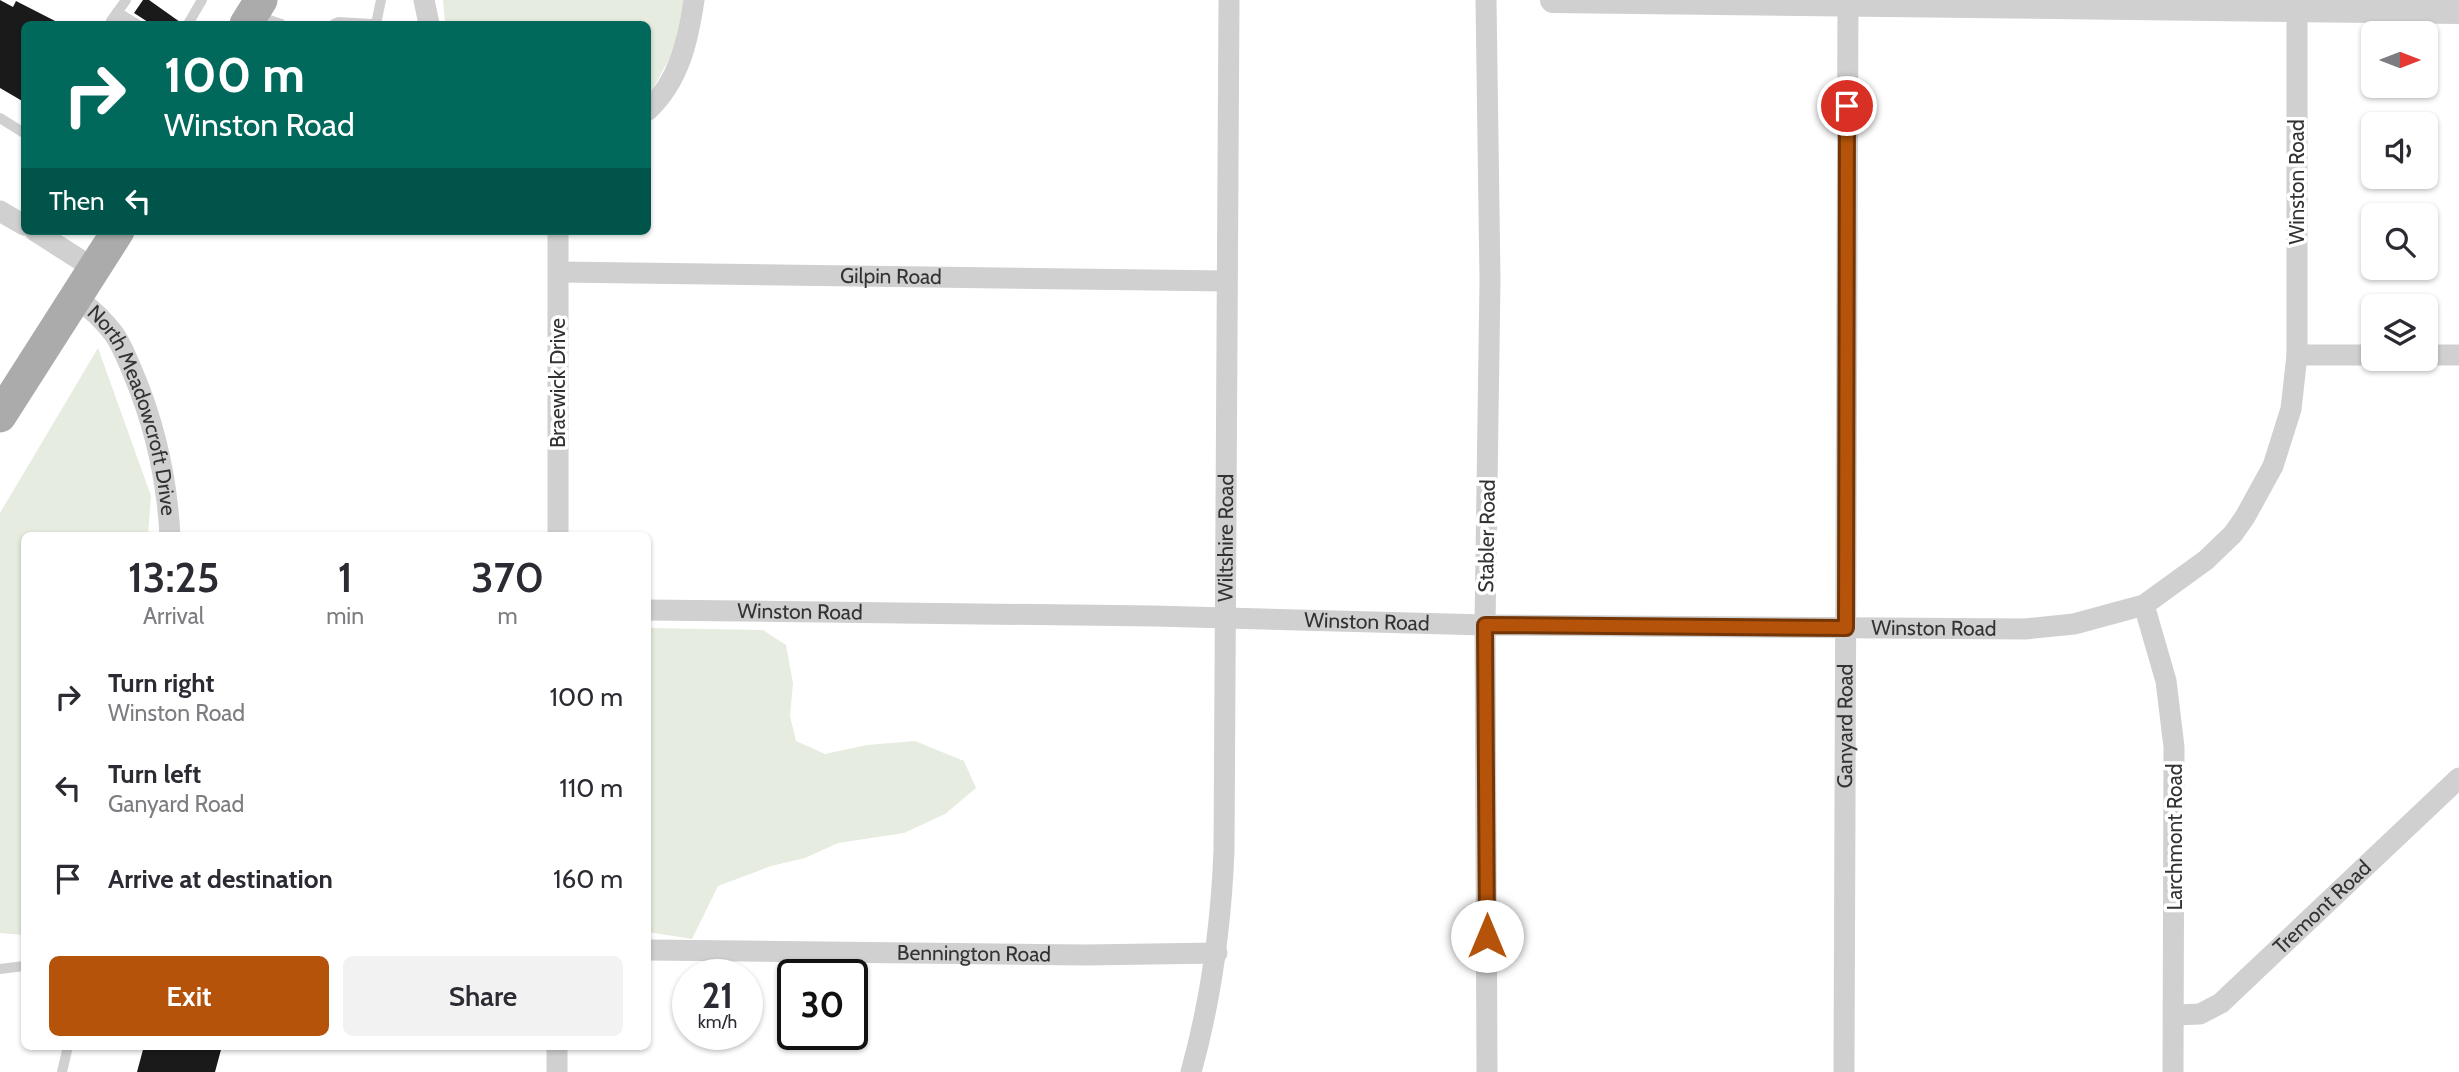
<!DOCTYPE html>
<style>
:root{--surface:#fff;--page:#f2f2f3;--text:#2b2b33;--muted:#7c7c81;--accent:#b45309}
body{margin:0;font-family:Cabin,sans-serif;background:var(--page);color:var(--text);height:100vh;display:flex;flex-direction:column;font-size:26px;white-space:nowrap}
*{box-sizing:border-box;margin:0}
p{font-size:23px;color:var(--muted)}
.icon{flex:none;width:38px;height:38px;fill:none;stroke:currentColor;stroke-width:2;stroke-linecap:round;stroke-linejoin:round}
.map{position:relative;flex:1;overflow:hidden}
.drawer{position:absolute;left:21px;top:532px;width:630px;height:518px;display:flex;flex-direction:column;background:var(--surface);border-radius:10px;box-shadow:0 2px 5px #0004}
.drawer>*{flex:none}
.hud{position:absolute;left:21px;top:21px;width:630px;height:214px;border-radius:10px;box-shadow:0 2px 5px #0004;background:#00695c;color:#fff;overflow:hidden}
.needle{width:46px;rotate:90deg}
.buttons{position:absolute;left:2361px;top:21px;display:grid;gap:14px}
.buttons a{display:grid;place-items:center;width:77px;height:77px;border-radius:10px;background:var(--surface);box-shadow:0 2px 5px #0004;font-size:35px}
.speed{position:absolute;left:672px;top:959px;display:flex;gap:14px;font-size:35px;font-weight:700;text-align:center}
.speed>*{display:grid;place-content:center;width:91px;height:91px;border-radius:50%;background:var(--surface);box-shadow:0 2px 5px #0004;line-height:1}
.speed small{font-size:18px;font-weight:400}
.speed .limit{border:4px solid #111;border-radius:10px;background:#fff;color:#111}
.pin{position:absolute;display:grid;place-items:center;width:60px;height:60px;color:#fff;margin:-30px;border:4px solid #fff;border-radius:50%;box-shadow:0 2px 7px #0007}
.me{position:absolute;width:77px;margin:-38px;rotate:0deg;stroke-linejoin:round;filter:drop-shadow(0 0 5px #0008)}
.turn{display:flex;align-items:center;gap:24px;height:147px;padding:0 28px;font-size:32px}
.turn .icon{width:91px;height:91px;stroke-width:2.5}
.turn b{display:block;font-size:49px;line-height:60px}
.then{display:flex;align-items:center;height:66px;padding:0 28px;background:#0003;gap:14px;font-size:26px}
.eta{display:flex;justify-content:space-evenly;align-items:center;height:119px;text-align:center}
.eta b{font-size:42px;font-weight:600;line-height:49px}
.button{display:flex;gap:14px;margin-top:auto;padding:14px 28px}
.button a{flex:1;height:80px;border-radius:10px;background:var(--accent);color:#fff;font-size:28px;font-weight:600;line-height:80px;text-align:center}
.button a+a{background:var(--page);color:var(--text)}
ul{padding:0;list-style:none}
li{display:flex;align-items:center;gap:21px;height:91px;padding:0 28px}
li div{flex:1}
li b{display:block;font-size:26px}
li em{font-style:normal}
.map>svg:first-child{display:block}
.green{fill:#e6ecdf}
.building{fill:#1a1a1a}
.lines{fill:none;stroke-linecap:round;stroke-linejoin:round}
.service{stroke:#d0d0d0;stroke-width:10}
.minor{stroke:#d0d0d0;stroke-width:21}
.tertiary{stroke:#d0d0d0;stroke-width:26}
.primary{stroke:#ababab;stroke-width:33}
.route-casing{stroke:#753606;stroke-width:18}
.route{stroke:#b45309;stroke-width:12}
.labels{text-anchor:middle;stroke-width:7;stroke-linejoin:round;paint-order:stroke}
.street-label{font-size:21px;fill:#333;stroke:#fff}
</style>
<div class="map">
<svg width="2459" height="1072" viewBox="0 0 2459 1072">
<rect width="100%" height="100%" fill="#fff"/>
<path class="green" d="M443,0h241l-10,50 -23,42 -3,4v-72h-203z
M98,348l53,148 -3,39 -124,1v399l-24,-2v-420z
M648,628l115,2 23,15 7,38 -3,33 6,25 29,13 42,-9 48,-4 49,20 12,27 -31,26 -41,19 -66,10 -33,15 -34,8 -53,20 -26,53 -44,-7z"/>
<path class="building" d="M0,0l13,7 3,-6 45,23h-37v78l-24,-14z
M143,0h6l31,22 -2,2h-27l-17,-11z
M144,1046h78l-7,26h-78z"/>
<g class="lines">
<path class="service" d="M117,12l20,12
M258,16l23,8
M118,24l-7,-3 15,-21
M188,24l14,-24
M334,24l5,-2 33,2
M376,24l5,-24
M0,118l24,15
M0,969l24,-3
M62,1072l6,-26"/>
<g class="minor">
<path d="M424,0l5,24"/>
<path d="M1486,0l4,280 -5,345 2,447"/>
<path d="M648,110c31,-29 40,-69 46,-110"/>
<path d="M0,211l24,14"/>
<path d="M35,231l58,37"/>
<path id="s1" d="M559,272l667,9"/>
<path id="s2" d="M75,296c14,11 28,23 39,38 8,11 13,25 19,39 22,52 34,106 37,163"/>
<path d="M2297,355h76"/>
<path d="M2426,355h33"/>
<path d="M558,536v-305"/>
<path d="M2144,605l22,76 8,66 -1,325"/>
<path id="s3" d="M648,610l507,6 330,9 540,4 49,-5 70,-19 62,-45 27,-26 12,-17 28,-51 18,-57 6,-54v-346"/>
<path id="s4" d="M648,950l438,5 131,-2"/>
<path id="s5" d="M2174,1015l26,-1 21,-11 238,-225"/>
<path d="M557,1046v26"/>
<path id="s6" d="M1191,1072c20,-72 30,-146 33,-221l5,-851"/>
<path id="s7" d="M1844,1072l4,-1072"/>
</g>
<path class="tertiary" d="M1553,0l906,11"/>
<path class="primary" d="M246,24l15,-24
M0,416l118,-185"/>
</g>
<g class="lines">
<defs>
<path id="route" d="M1487,936l-2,-311 361,3 1,-522"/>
</defs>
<use href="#route" class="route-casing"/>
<use href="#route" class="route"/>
</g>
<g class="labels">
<g class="street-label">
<text transform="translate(2297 182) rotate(-90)" y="7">Winston Road</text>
<text dy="7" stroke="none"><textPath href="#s1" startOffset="332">Gilpin Road</textPath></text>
<text transform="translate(558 383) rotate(-90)" y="7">Braewick Drive</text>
<text dy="7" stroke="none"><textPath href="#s2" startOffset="133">North Meadowcroft Drive</textPath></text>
<text transform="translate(1487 536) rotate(-89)" y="7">Stabler Road</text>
<text dy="7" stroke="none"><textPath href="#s6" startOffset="537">Wiltshire Road</textPath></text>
<text dy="7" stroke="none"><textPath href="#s3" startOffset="152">Winston Road</textPath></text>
<text dy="7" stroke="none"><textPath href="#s3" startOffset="719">Winston Road</textPath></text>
<text dy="7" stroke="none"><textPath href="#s3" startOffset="1286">Winston Road</textPath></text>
<text dy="7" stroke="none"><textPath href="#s7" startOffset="346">Ganyard Road</textPath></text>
<text transform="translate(2175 837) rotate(-90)" y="7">Larchmont Road</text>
<text dy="7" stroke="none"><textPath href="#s5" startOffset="189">Tremont Road</textPath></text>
<text dy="7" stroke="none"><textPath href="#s4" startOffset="326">Bennington Road</textPath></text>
</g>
</g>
</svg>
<div class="buttons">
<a><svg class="needle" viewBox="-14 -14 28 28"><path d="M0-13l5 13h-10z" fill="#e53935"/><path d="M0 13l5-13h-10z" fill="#7c7c81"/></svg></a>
<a><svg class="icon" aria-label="sound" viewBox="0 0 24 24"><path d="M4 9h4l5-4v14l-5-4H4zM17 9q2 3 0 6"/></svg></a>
<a><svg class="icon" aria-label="search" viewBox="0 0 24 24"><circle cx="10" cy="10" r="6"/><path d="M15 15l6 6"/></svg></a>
<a><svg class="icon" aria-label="layers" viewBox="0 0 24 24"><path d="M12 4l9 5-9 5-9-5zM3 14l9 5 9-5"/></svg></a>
</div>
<div class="speed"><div>21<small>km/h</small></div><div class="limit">30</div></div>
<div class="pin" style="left:1847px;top:106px;background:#d93025"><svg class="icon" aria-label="arrive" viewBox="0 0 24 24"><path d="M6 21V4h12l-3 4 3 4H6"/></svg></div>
<svg class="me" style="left:1487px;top:936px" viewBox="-20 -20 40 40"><circle r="19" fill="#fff"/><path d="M0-13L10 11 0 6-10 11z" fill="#b45309"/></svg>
<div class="hud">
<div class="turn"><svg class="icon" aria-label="right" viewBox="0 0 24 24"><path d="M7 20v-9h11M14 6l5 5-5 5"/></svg><div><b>100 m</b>Winston Road</div></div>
<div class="then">Then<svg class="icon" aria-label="left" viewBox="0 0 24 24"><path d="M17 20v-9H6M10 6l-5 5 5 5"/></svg></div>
</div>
<section class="drawer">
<div class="eta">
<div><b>13:25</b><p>Arrival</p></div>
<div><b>1</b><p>min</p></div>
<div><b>370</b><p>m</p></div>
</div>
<ul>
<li><svg class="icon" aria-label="right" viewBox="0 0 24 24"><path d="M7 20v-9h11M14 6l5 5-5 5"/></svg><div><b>Turn right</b><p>Winston Road</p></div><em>100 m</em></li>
<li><svg class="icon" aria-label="left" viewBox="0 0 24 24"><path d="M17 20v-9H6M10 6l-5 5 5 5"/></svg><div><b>Turn left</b><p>Ganyard Road</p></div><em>110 m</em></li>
<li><svg class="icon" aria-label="arrive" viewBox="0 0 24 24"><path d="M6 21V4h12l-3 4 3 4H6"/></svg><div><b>Arrive at destination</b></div><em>160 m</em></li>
</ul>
<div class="button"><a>Exit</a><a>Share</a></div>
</section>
</div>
